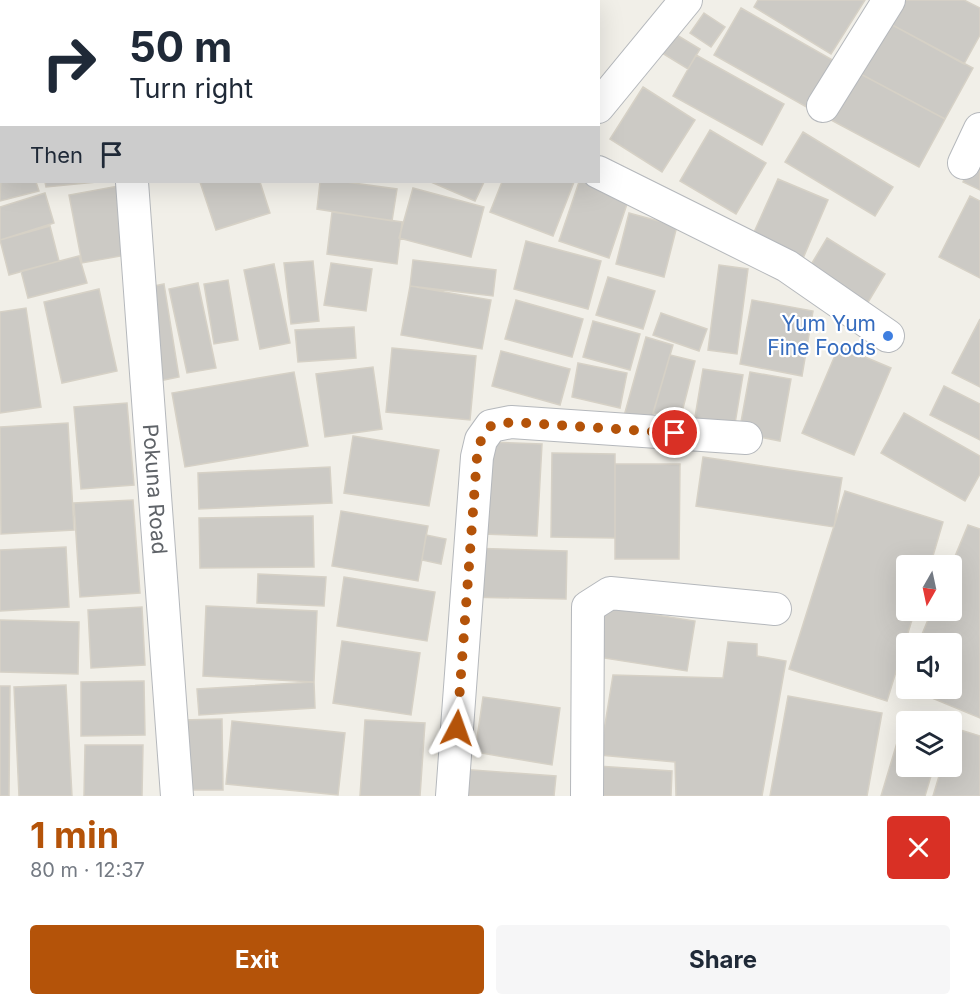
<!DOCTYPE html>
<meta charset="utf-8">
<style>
:root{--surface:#fff;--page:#f6f6f7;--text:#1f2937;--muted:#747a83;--accent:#b45309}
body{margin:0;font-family:Inter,sans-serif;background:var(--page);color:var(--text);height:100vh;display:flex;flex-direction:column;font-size:22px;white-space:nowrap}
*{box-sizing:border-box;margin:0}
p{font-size:20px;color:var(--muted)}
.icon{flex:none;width:33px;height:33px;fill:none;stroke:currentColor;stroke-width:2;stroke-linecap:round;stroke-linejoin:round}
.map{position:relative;height:796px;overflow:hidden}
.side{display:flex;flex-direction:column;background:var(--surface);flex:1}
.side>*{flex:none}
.guide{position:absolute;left:0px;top:0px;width:600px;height:183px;box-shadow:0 6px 24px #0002;background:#fff;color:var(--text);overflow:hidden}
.needle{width:39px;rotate:189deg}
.controls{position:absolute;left:896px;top:555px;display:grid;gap:12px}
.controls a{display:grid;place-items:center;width:66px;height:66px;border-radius:6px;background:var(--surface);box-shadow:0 6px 24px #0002;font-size:30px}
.pin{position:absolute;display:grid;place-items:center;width:51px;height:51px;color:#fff;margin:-26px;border:3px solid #fff;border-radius:50%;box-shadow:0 2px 6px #0007}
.me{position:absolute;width:66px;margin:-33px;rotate:4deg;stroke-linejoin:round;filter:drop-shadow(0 0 4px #0008)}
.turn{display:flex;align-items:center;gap:21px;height:126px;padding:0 30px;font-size:27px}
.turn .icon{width:78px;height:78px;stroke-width:2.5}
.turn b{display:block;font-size:42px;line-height:51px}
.then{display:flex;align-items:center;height:57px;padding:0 30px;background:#0003;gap:12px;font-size:22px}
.round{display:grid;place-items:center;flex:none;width:63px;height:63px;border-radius:6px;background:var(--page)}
.headline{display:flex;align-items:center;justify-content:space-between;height:102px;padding:0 30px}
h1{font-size:36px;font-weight:700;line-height:45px;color:var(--accent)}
.primary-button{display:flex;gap:12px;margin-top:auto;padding:12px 30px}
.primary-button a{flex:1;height:69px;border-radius:6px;background:var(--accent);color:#fff;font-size:24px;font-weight:700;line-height:69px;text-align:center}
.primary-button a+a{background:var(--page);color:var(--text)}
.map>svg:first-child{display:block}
.building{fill:#cccac5;stroke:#d6d1c6;stroke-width:1.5}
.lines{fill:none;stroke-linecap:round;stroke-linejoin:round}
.minor-casing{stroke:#b5b8bc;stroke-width:34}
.minor{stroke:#fff;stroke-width:32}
.route{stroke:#b45309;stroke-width:10;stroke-dasharray:0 18}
.shop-dot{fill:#3f7fe0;stroke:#fff;stroke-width:2}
.labels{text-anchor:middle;stroke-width:4.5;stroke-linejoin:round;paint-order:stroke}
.shop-label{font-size:21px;fill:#366cbe;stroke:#fff;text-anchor:end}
.street-label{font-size:21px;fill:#5f6368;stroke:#fff}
</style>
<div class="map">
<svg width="980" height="796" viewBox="0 0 980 796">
<rect width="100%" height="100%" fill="#f1efe8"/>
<path class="building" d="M55,0h25v2h-31z
M280,0h38l-1,2z
M330,0h27l2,2h-30z
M520,0h56l-2,2z
M758,0h107l-34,54 -77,-47z
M894,0h70l16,8v27l-16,29 -81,-44z
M741,8l95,54 -26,47 -96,-54z
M704,13l21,14 -14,20 -21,-14z
M883,20l90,48 -28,51 -90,-48z
M0,25h2l-2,24z
M675,34l25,15 -12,20 -26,-16z
M0,55h2l-2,33z
M696,55l88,49 -22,41 -89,-49z
M855,71l90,48 -26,48 -90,-48z
M643,87l52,33 -33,52 -52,-33z
M0,96h2l-2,41z
M710,130l56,33 -30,51 -56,-33z
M803,132l90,55 -18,29 -90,-54z
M980,147v43l-17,-8z
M2,149v33h34l3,9 -39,10z
M778,179l50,21 -27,63 -51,-22z
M45,182h52l-51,5z
M200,182h60l10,31 -54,17z
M320,182h26l51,7 -5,32 -75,-12z
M431,182h53l-9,19z
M502,182h72l-21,54 -63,-24z
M579,182h8l43,13 -21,63 -50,-17z
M118,186l14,68 -50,9 -13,-68z
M413,188l71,19 -13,50 -72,-19z
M45,193l9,30 -54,17v-33z
M970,196l10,5v77l-41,-21z
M332,212l70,10 -5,42 -70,-10z
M629,213l48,13 -13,51 -48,-13z
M50,226l9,35 -50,14 -9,-35z
M827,238l58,36 -18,30 -58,-36z
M526,241l75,20 -13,48 -74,-20z
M79,256l8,27 -59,15 -7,-27z
M413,260l83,10 -3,26 -83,-10z
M313,261l6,60 -28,3 -7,-61z
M331,263l41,6 -6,42 -42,-6z
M274,264l16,79 -30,6 -16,-79z
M719,265l29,4 -11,85 -29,-4z
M608,277l47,14 -12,38 -47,-14z
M228,280l10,60 -24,4 -10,-60z
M198,283l18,85 -29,5 -18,-84z
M164,284l15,93 -20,4 -15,-93z
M410,286l81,14 -9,49 -81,-14z
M99,289l18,82 -55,12 -18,-81z
M516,300l67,19 -11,38 -67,-18z
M752,300l61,11 -11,65 -62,-12z
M26,308l15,99 -41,6v-101z
M661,313l46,16 -8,22 -46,-16z
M980,319v68l-28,-14z
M593,321l47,13 -10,36 -47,-13z
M354,327l2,31 -58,4 -3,-32z
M646,337l27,8 -23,79 -26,-8z
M839,346l52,22 -37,87 -52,-22z
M392,348l84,8 -6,64 -84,-8z
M501,351l69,18 -10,36 -68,-19z
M670,355l25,6 -15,59 -27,-7z
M578,363l49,10 -7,35 -48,-11z
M373,367l9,62 -57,8 -9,-63z
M703,369l40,6 -9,55 -40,-7z
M294,372l14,74 -123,21 -13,-74z
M750,372l41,7 -11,62 -41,-8z
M944,386l36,18v36l-50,-25z
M127,403l7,82 -53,4 -7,-82z
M904,413l76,43v18l-15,27 -84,-48z
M68,423l6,107 -73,4 -1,-107z
M353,436l86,14 -10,56 -85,-13z
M486,442l56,2 -5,92 -54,-2z
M552,453l63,1v84l-64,-1z
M703,457l139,21 -8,49 -138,-21z
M615,464h65l-1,95h-64z
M330,467l2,36 -133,6 -1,-36z
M845,491l98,31 -13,44h-24v44h9l-28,91 -98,-32z
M133,500l7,93 -60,4 -6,-94z
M341,511l87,15 -10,55 -86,-15z
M313,516l1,51 -114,1 -1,-50z
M968,525l12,4v189l-72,-30h43v-44h-33l14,-34h19v-44z
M426,535l20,4 -5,25 -19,-4z
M66,547l3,60 -69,4v-61z
M466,548l101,3 -1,48 -101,-2z
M258,574l68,3 -2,29 -67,-3z
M344,577l91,15 -8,49 -90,-15z
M206,606l111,5 -3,71 -111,-6z
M599,606l96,15 -8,50 -96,-15z
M142,607l3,58 -54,3 -3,-58z
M0,620l79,2 -1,52 -78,-2z
M342,641l78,12 -9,62 -78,-12z
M728,642l29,2v12l29,5 -24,135h-86l-1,-34 -75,-7 13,-80 110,3z
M906,673v14l-5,-2z
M144,681l1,54 -64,1v-54z
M314,682l1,26 -116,7 -2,-26z
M66,685l6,111h-53l-5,-109z
M0,686h10l-1,110h-9z
M788,696l94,17 -15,83h-97z
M483,697l77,11 -8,57 -77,-13z
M222,719l1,71h-40l-1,-70z
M365,720l60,3 -5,73h-60z
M232,721l113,12 -7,62 -112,-11z
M954,728l26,8v60h-47l9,-30h9v-27z
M899,736l7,2v28h28l-9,30h-44z
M85,745h58l-1,51h-58z
M597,766l75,5 -1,25h-76z
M459,769l97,7 -2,20h-97z"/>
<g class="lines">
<defs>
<g id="minor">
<path d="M119,0v2"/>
<path d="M153,2l20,-2"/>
<path d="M823,106l66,-106"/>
<path d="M598,107l88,-107"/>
<path d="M964,163l16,-34"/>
<path d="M598,172l189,94 101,70"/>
<path id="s1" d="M132,182l45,614"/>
<path d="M452,796l25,-339 4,-17 10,-14 20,-4 235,16"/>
<path d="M587,796l1,-189 22,-14 165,16"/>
</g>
</defs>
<use href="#minor" class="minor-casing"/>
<use href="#minor" class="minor"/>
</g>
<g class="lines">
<path class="route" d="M457,728l20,-271 4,-17 10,-14 21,-4 163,11"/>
</g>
<circle class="shop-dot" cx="888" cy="336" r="6"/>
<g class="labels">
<g class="shop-label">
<text x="876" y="331">Yum Yum<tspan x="876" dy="24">Fine Foods</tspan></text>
</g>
<g class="street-label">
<text dy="7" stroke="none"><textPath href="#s1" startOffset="308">Pokuna Road</textPath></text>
</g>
</g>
</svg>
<div class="controls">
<a><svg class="needle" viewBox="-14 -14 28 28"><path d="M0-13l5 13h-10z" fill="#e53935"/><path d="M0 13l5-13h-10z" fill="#747a83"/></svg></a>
<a><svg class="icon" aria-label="sound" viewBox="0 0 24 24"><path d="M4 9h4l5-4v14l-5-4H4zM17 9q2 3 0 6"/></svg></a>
<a><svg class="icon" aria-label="layers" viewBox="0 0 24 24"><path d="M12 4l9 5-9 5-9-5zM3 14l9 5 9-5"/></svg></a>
</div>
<div class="pin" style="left:675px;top:433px;background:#d93025"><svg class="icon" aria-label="arrive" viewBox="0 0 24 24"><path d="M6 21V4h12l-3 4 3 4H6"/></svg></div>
<svg class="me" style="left:457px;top:728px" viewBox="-20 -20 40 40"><path d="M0-17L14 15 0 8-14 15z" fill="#b45309" stroke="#fff" stroke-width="4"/></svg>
<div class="guide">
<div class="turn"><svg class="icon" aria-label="right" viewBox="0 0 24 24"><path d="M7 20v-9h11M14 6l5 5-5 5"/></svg><div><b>50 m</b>Turn right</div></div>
<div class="then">Then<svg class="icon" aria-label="arrive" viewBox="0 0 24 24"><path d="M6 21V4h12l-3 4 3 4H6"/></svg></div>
</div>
</div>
<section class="side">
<div class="headline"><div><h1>1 min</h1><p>80 m · 12:37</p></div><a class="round" style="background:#d93025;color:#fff"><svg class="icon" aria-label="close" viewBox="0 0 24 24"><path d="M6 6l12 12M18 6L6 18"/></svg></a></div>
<div class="primary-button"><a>Exit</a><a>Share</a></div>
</section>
